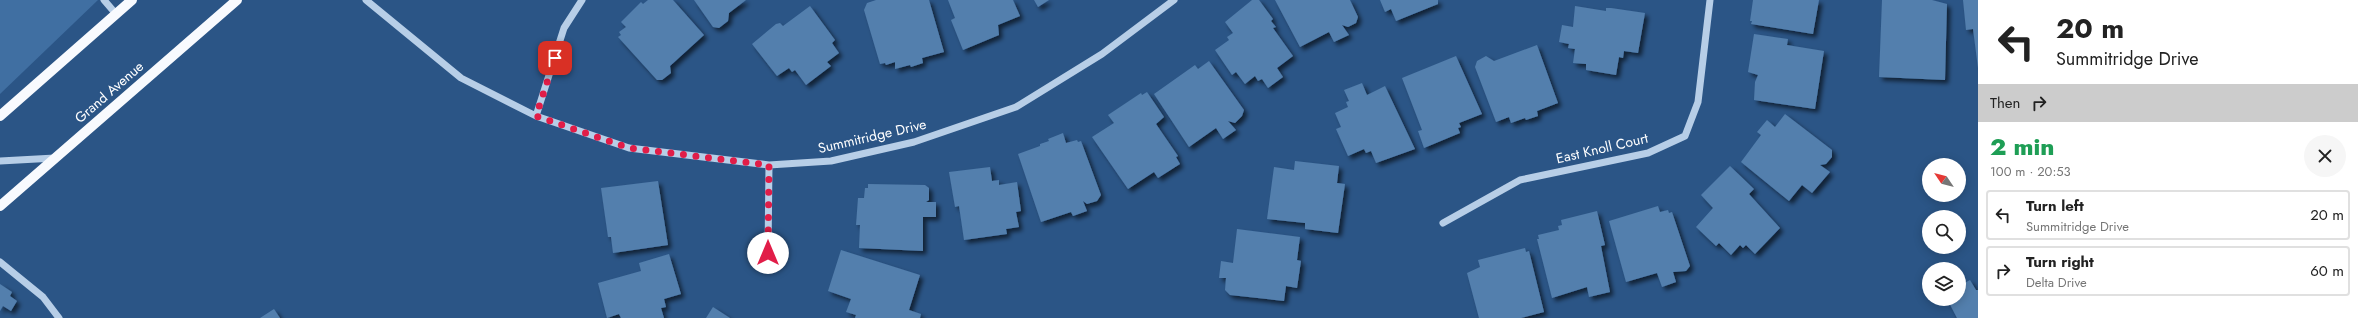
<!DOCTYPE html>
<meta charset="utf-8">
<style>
:root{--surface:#fff;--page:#f6f6f6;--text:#222;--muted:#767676;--line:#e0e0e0}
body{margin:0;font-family:Jost,sans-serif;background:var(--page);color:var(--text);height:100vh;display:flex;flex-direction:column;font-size:15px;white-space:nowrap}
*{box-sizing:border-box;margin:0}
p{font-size:13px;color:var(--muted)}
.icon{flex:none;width:22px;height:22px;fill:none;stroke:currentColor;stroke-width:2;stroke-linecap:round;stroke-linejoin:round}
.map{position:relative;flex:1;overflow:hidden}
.drawer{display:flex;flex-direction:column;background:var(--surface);width:380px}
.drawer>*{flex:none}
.banner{background:#fff;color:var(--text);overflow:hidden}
.needle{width:26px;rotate:305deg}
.controls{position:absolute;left:1922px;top:158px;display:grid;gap:8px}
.controls a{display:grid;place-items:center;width:44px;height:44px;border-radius:50%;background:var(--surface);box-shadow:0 2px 10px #0003;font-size:20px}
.pin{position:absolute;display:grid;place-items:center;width:34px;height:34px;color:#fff;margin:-17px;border-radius:8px;box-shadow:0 2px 6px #0006}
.me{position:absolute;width:44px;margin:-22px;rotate:0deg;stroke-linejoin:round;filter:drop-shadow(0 0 3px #0008)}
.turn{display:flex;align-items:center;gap:14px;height:84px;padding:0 12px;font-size:18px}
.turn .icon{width:52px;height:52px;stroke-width:2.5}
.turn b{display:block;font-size:28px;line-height:34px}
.then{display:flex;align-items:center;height:38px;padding:0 12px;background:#0003;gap:8px;font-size:15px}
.round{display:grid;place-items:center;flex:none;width:42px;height:42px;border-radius:21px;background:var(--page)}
.head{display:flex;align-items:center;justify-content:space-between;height:68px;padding:0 12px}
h1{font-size:24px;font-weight:800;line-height:30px;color:#1e9e55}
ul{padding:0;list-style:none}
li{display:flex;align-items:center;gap:12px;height:50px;margin:0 8px 6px;padding:0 4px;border:2px solid var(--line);border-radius:4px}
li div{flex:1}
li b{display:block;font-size:15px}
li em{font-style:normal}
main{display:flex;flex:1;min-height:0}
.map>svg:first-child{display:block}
.green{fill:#406fa2}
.building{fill:#537fad;filter:url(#shadow)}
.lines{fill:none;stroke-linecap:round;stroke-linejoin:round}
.minor{stroke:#b7cee7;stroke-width:7}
.major{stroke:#f8fafe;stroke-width:10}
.route{stroke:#e11d48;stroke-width:7;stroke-dasharray:0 12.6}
.labels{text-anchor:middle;stroke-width:3.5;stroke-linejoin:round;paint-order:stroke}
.street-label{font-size:14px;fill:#fff;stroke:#2b5586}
</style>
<main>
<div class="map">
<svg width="1978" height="318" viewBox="0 0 1978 318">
<defs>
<filter id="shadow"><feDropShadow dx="3.5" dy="3.5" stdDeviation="2" flood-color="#0009"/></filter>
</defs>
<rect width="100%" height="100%" fill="#2b5586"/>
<path class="green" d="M0,0h98l-98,94z"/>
<path class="building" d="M648,0h25l31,35 -34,31 1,7 -9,7h-5l-39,-43 3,-2 -2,-3 7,-5 -5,-5 20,-20 2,2z
M694,0h52l-17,13 -1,8 -9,7 -6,-1z
M876,0h53l15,52 -22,6 1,5 -12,4 -1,-2 -15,4v-7l-9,3 -1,-2 -5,1 -16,-54 3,-7z
M948,0h65l7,16 -22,9 1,10 -36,15 -12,-30 4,-2z
M1034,0h15l-11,7z
M1252,0h7l14,19 -2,2 5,6 -3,1 20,28 -16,12 6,9 -15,11 -6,-9 -4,2 -3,-5 -10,8 -9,-12 -4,3 -17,-25 14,-10 -2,-3 6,-4 -8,-11z
M1275,0h75l8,17 -2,6 -8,4 -6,-2 7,10 -15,7 -5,-10 -29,15z
M1380,0h58v4l-42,17 -5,-12 -6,3z
M1753,0h66l-6,34 -62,-10 1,-3h-2z
M1882,0h50l15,4 -2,76 -66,-3z
M1963,0h15v68l-5,-39 -7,1z
M810,6l25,34 -3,3 7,10 -12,9 4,4 -25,19 -11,-15 -3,2 -3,-4 -12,8 -25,-32 24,-20 4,-1 3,3z
M1575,6l31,5v-3h5l34,5 -7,40 -14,-2 -1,7 -4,-1 -3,18 -30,-5v-6l-13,-1 2,-14 -7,-1 1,-4 -10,-2 3,-17 11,2z
M1754,34l34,5 -1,6 37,6 -9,58 -61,-9 1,-18 3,-7 -10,-3z
M1537,45l21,58 -21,8 1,5 -12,4 -1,-2 -14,5 -2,-6 -13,5 -21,-55 2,-6 9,-5 8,5z
M1456,56l26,58 -23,9 2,4 -3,1 2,5 -36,15 -6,-17 4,-1 -20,-52z
M1209,61l35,49 -2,6 -7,7 -7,-2 8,9 -13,9 -7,-11 -27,19 -35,-53 41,-29 3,4z
M1362,83l5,12 18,-9 30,63 -39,14 -5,-12 -5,2 -2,-4 -16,7 -12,-27 5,-2 -6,-14 13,-6 -2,-5 3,-1 -5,-11z
M1147,92l17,25 -8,7 22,32 -2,1 4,7 -22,14 -4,-6 -26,17 -36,-52 22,-14 -6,-8 33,-22 1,2z
M1785,114l47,36v7l-6,7 -6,1 10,7 -18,21 -10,-8 -13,16 -48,-39 20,-27 -4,-3 10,-12 8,7z
M1063,133l3,10 11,-3 1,2 3,-1 20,54 -4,6 -10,3 -4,-3 4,10 -14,5 -2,-4 -30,10 -23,-68 22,-8v-2l9,-3 -1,-2z
M1295,161l44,5 -2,17 8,1 -7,49 -33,-4v-6l-38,-4 7,-52 20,3z
M1730,166l24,23 -5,5 31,34 -25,26 -9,-9 -3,3 -3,-3 -9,10 -12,-12 -3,3 -20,-19 17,-19 -12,-13z
M990,167l2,14 7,-1v5l18,-3 4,29 -5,1 3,15 -13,2 1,5 -43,6 -5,-34 -4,1 -6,-35z
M658,181l10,64 -55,8 -2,-16h-3l-7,-49z
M868,184l57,1 4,3v12l-3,2h10v15h-13v34l-64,-3 1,-23h-4l2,-27h6l1,-10h3z
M1658,206l2,6 8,-2 1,3 3,-1 18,54 -4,5 -13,1 3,10 -14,5 -5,-14 -31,9 -17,-61z
M1597,211l8,34 -4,1 9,46 -21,5 -2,-10 -35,11 -15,-59h2l-1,-4 21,-5 -1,-4 4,-1 -1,-5z
M1237,229l63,8 -3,23 4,1 -4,27 -11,-2 -2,15 -54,-6 -5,-5 1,-12h-7l2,-17 12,2z
M1525,248l1,4 3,-1 15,61 -23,6h-42l-12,-45 13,-6 -2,-7z
M841,250l79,25 -11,35 12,4 -1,4h-65l1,-3 -10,-3 5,-13 -23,-8z
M669,254l12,40 -17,5 2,8 -5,1 3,10h-43l-2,-4 -12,4 -9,-35 43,-12 -2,-8z
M1970,280l6,10h2v28h-21l-10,-19h12v-13z
M0,284l12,8 -2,4 7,5 -6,10 -8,-5 -3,5z
M713,307l17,11h-24z
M274,309l6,9h-20z"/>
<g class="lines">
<path class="minor" d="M104,0l12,14
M366,0l95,78 75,38 93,32 140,17 62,-4 83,-19 102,-35 86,-53 72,-54
M536,116l28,-88 18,-28
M0,161l55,-3
M1443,223l77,-43 128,-27 37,-17 13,-34 12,-102
M768,253l1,-88
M0,262l43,35 16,21"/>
<path class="major" d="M0,116l132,-116
M0,206l237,-206"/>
</g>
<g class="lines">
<path class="route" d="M555,58l-19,58 93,32 140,17 -1,88"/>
</g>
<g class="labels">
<g class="street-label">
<text transform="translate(109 92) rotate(-41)" y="5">Grand Avenue</text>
<text transform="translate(872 136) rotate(-13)" y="5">Summitridge Drive</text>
<text transform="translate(1602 148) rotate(-13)" y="5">East Knoll Court</text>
</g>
</g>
</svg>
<div class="controls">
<a><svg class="needle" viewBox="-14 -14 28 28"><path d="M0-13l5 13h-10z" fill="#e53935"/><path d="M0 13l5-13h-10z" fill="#767676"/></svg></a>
<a><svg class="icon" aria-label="search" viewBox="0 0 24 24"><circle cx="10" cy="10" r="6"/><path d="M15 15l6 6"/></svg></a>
<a><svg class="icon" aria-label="layers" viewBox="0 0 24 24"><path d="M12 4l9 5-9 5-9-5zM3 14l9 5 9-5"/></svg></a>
</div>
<div class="pin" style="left:555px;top:58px;background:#d93025"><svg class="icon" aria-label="arrive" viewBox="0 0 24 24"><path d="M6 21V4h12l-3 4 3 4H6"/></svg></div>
<svg class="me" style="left:768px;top:253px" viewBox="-20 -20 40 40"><circle r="19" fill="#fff"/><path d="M0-13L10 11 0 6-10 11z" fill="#e11d48"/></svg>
</div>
<section class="drawer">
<div class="banner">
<div class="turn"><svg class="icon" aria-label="left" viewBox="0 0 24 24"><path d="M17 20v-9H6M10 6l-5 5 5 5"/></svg><div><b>20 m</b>Summitridge Drive</div></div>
<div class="then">Then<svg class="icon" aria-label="right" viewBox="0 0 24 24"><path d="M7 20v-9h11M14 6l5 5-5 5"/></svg></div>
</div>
<div class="head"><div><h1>2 min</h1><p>100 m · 20:53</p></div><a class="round"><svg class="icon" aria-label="close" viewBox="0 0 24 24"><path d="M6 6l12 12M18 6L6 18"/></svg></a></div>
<ul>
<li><svg class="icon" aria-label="left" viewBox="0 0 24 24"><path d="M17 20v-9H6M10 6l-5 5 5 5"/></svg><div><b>Turn left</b><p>Summitridge Drive</p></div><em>20 m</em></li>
<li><svg class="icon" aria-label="right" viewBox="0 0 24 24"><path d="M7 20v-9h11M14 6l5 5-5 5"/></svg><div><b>Turn right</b><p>Delta Drive</p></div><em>60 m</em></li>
</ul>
</section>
</main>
